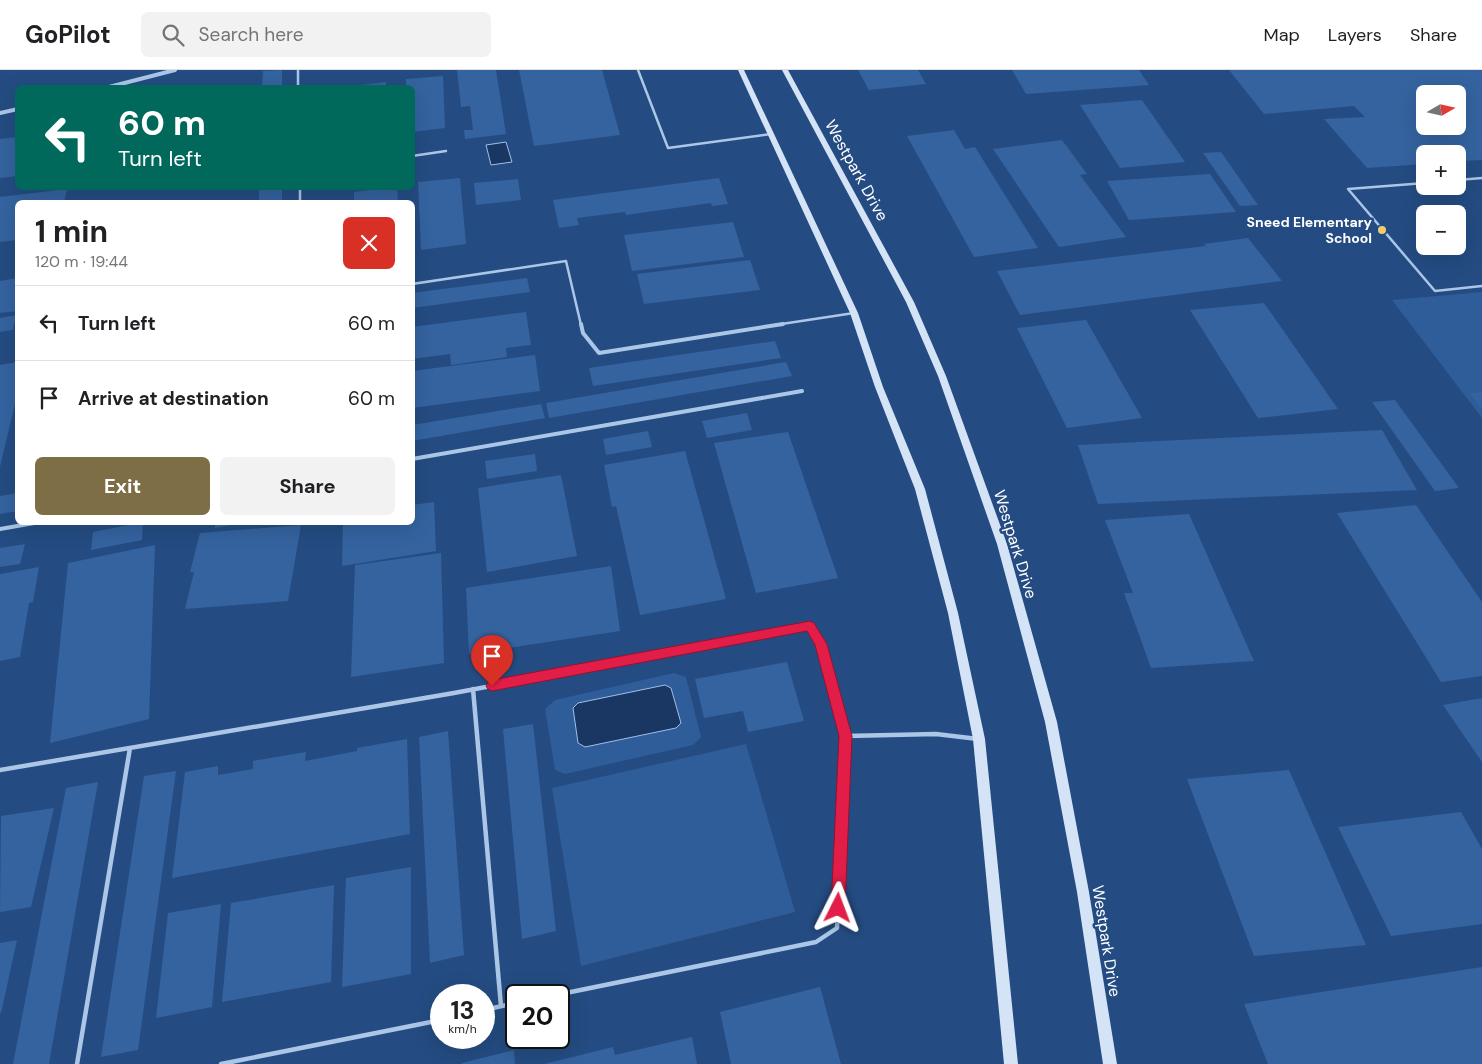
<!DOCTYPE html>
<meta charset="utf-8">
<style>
:root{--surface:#fff;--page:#f2f2f2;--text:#202124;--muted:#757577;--line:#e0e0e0;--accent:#7e6e45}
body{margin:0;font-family:"DM Sans",sans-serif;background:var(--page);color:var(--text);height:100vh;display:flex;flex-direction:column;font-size:19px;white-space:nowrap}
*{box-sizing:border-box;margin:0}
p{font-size:16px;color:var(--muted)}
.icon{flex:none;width:28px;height:28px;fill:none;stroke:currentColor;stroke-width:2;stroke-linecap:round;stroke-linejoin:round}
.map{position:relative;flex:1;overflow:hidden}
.details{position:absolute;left:15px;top:130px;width:400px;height:325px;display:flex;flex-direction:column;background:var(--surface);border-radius:8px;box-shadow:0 5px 20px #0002}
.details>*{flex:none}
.hud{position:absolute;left:15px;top:15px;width:400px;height:105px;border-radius:8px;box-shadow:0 5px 20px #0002;background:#00695c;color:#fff;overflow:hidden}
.needle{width:32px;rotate:81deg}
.controls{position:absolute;left:1416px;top:15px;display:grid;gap:10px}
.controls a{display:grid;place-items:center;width:50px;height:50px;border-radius:8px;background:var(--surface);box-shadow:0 5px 20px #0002;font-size:25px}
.speed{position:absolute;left:430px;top:914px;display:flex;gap:10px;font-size:25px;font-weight:700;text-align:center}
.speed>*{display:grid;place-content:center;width:65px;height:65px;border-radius:50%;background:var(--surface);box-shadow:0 5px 20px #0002;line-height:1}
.speed small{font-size:12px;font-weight:400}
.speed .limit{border:2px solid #111;border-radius:8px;background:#fff;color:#111}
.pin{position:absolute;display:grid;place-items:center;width:42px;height:42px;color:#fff;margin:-51px -21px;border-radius:50% 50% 50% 0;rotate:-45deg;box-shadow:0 0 5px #0007}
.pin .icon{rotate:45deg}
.me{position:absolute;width:55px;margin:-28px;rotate:3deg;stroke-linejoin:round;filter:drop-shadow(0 0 4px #0008)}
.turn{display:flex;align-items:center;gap:18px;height:105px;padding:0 20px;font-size:22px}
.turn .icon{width:65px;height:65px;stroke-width:2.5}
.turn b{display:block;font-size:35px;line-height:42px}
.round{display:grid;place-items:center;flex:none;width:52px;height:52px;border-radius:8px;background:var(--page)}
.summary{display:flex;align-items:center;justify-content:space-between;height:85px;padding:0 20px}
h1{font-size:30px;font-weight:700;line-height:38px}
.cta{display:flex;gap:10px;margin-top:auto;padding:10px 20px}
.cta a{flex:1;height:58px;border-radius:8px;background:var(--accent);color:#fff;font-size:20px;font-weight:700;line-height:58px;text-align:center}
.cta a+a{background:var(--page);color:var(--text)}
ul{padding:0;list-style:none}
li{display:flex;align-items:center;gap:15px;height:75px;padding:0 20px;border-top:1px solid var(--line)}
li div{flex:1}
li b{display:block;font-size:19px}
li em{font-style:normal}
header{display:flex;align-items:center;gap:30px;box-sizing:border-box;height:70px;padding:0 25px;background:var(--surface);border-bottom:1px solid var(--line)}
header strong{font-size:24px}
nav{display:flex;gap:28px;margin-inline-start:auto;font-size:18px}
.search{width:350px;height:45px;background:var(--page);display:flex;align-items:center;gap:12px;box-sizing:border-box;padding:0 18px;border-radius:8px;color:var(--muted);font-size:19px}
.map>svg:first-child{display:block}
.green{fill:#2e5d99}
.water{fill:#193762;stroke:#9fc0e8}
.building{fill:#34639f;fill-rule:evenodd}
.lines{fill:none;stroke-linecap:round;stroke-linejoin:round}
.lane-far2{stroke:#abc6e7;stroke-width:2.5}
.lane-far1{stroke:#abc6e7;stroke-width:4}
.lane{stroke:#abc6e7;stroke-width:4.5}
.street{stroke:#abc6e7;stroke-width:4}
.secondary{fill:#d5e3f6;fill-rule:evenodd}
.route{fill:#e11d48;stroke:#92132f}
.poi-dot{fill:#f2cd6e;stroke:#244c82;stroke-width:2}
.labels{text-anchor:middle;stroke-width:5;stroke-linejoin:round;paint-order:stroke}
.far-poi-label{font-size:14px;font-weight:bold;fill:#fff;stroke:#244c82;text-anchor:end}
.street-label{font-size:16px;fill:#fff;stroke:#244c82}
</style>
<header>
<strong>GoPilot</strong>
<div class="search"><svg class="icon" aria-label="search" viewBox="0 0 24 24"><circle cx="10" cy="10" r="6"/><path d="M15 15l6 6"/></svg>Search here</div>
<nav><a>Map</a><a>Layers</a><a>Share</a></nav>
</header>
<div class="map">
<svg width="1482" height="994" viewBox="0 0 1482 994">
<rect width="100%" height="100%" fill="#244c82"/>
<path class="green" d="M1482,222v126l-90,-118z
M674,603l12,4 15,60 -8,8 -128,29 -10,-4 -10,-61 10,-9z
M746,674l49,168 -214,54 -29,-178z"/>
<path class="water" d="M506,72l6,20 -21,3 -5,-20z
M665,615l6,3 10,35 -5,5 -91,19 -7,-4 -5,-35 5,-5z"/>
<path class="building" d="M282,0v18h-20l1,-17z
M457,0h39l10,64 -41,5 -1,-9h9l-3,-24 -9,1z
M519,0h83l18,65 -86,11z
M858,0h60l8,14 -57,6z
M1012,0h127l10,15 -123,9z
M1229,0h253v90l-24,1v-7h-33v10l-58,4 -43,-49 41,-2 -11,-11 -90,8zM1425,24h33v32h-33z
M443,6l2,52 -33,4v-44h-6v-9z
M386,12v6h-33v-2z
M1142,30l43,62 -65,6 -40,-63z
M954,60l11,19 10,-2 63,101 -64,9 -67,-121z
M18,67v39l-18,2v-39z
M1062,70l25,34 -7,1 46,62 -67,10 -66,-98z
M1221,82l37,53 -18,1 -37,-53z
M1210,104l26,38 -107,8 -22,-39z
M460,108l6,66 -45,6 -3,-68z
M719,108l9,26 -16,2 -1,-3 -85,12 -1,-3 -48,6 2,7 -20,3 -6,-28z
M518,109l3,21 -45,5 -2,-22z
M259,118h23v14h-23z
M387,118h10l1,14h-44v-10z
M67,119l-3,13h-46v38l-18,2v-45z
M733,152l11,35 -112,14 -8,-36z
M1248,168l34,43 -262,34 -23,-44 209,-25 -2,-2z
M750,190l10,30 -116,14 -7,-30z
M18,208v33l-18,2v-32z
M527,208l3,14 -118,16v-15z
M1264,233l74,106 -80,9 -68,-108z
M526,242l5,33 -25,3 1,9 -56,8 -1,-11 -38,5v-32z
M16,245l-3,15 -13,2v-14z
M1086,250l56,98 -75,10 -50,-100z
M775,271l6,17 -188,28 -4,-18z
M535,285l5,36 -128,17v-37z
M18,292v23l-3,10h2l-17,72v-102z
M786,292l6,14 -243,42 -3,-15z
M1482,322v17l-12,-16z
M1395,330l64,88 -24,3 -63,-89z
M541,334l4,14 -133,23v-16z
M747,343l5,17 -45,8 -5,-17z
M1382,360l35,60 -319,14 -20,-59z
M648,361l4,16 -46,8 -3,-16z
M788,362l50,146 -82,15 -42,-150z
M685,381l41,148 -86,16 -24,-109 -4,1 -8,-42z
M535,384l2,17 -50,8 -2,-18z
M561,405l16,81 -90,16 -9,-84z
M18,423v18l-18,3v-18z
M434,432l2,49 -94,15 1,-44h69v-17z
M1416,435l66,97v74l-41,6 -104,-169z
M1189,444l65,147 -103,7 -27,-75h9l-28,-73z
M143,452l-1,18 -51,10 2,-18z
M215,452h26v1l-26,5z
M301,455l-13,76 -103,8 9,-37h-4l10,-39z
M25,474l-5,20 -20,3v-19z
M155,475l-6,174 -99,24 18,-180z
M441,483l3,110 -93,14 4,-112z
M611,496l9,65 -151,23 -3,-66z
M39,497l-6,35 -4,1 -9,54 -20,4v-87z
M787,592l17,59 -56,11 -5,-21 -39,7 -9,-39z
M1482,628v64l-39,-57z
M533,654l23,207 -34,8 -19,-210z
M448,661l16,224 -34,8 -11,-226z
M407,669l3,95 -238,44 13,-106 33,-6v9l35,-6v-8l53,-9 -1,9 52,-10v-3z
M1289,700l77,175 -112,11 -67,-177z
M176,701l-38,279 -37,7 43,-281z
M98,712l-49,282h-36l53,-276z
M54,738l-23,99 -31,5 1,-96z
M1461,742l21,37v75l-91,12 -53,-109z
M411,797v107l-69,13 4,-109z
M334,815l-3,97 -109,20 9,-99z
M221,834l-9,103 -56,11 12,-105z
M17,870l-16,73h-1v-70z
M1482,897v97h-214l-24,-60z
M820,917l21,77h-110l-11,-52z
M692,967l5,27h-153l69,-17 2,8z
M514,980l1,14h-53v-1z"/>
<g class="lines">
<path class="lane-far2" d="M298,0v18
M638,0l30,78 103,-14
M412,86l34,-5
M1458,110l24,-2
M1425,113l-77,6 87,102 47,-5
M300,118v14
M412,214l154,-23 15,64
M775,255l79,-12"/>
<path class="lane-far1" d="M581,254l2,9 16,20 184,-29
M412,389l390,-68
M0,459l40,-7
M681,580l129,-24 11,17 2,7"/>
<path class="lane" d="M473,619l28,317
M846,666l90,-2 42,5
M0,700l454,-77 234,-44
M556,925l260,-53 21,-14 9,-192 -23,-87
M484,940l32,-7
M77,994l53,-316
M221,994l220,-44"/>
<path class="street" d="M105,18l70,-18
M0,43l18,-4"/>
<path class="secondary" d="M738,0h6l114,243 25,74 42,102 33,124 27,126 33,325h-14l-31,-325 -25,-126 -33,-124 -40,-102 -25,-74z
M782,0h6l126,232 32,74 61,168 50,178 32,170 28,172h-14l-26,-172 -32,-170 -48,-178 -59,-168 -32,-74z"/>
</g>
<path class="route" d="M810,551l4,2 13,21 25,92 -7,172 -2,5 -5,2 -5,-2 -2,-5 8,-172 -24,-91 -8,-14 -315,60 -4,-2 -2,-3 2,-4 4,-2z"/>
<circle class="poi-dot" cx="1382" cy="160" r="5"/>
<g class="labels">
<g class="far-poi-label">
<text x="1372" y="157">Sneed Elementary<tspan x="1372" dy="16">School</tspan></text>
</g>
<g class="street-label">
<text transform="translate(857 100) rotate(61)" y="6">Westpark Drive</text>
<text transform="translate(1016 474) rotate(73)" y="6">Westpark Drive</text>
<text transform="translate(1107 871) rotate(81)" y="6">Westpark Drive</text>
</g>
</g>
</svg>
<div class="controls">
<a><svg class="needle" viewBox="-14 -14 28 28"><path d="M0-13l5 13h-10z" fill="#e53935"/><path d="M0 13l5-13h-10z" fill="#757577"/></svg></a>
<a>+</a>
<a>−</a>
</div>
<div class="speed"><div>13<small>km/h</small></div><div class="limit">20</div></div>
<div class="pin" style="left:492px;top:616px;background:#d93025"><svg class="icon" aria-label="arrive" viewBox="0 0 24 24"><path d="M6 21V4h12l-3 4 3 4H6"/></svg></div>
<svg class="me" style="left:838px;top:838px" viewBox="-20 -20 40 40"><path d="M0-17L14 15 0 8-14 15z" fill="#e11d48" stroke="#fff" stroke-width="4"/></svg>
<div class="hud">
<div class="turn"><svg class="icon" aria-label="left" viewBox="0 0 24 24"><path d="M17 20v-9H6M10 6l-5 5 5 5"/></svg><div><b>60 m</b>Turn left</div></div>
</div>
<section class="details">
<div class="summary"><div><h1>1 min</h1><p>120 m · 19:44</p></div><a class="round" style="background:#d93025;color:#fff"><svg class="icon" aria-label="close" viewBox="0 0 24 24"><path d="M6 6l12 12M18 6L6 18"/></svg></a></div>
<ul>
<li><svg class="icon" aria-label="left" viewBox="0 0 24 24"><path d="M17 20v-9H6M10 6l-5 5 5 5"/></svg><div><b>Turn left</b></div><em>60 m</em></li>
<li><svg class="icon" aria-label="arrive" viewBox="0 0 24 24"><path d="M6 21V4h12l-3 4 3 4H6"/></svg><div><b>Arrive at destination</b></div><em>60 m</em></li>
</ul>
<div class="cta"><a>Exit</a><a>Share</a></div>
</section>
</div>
